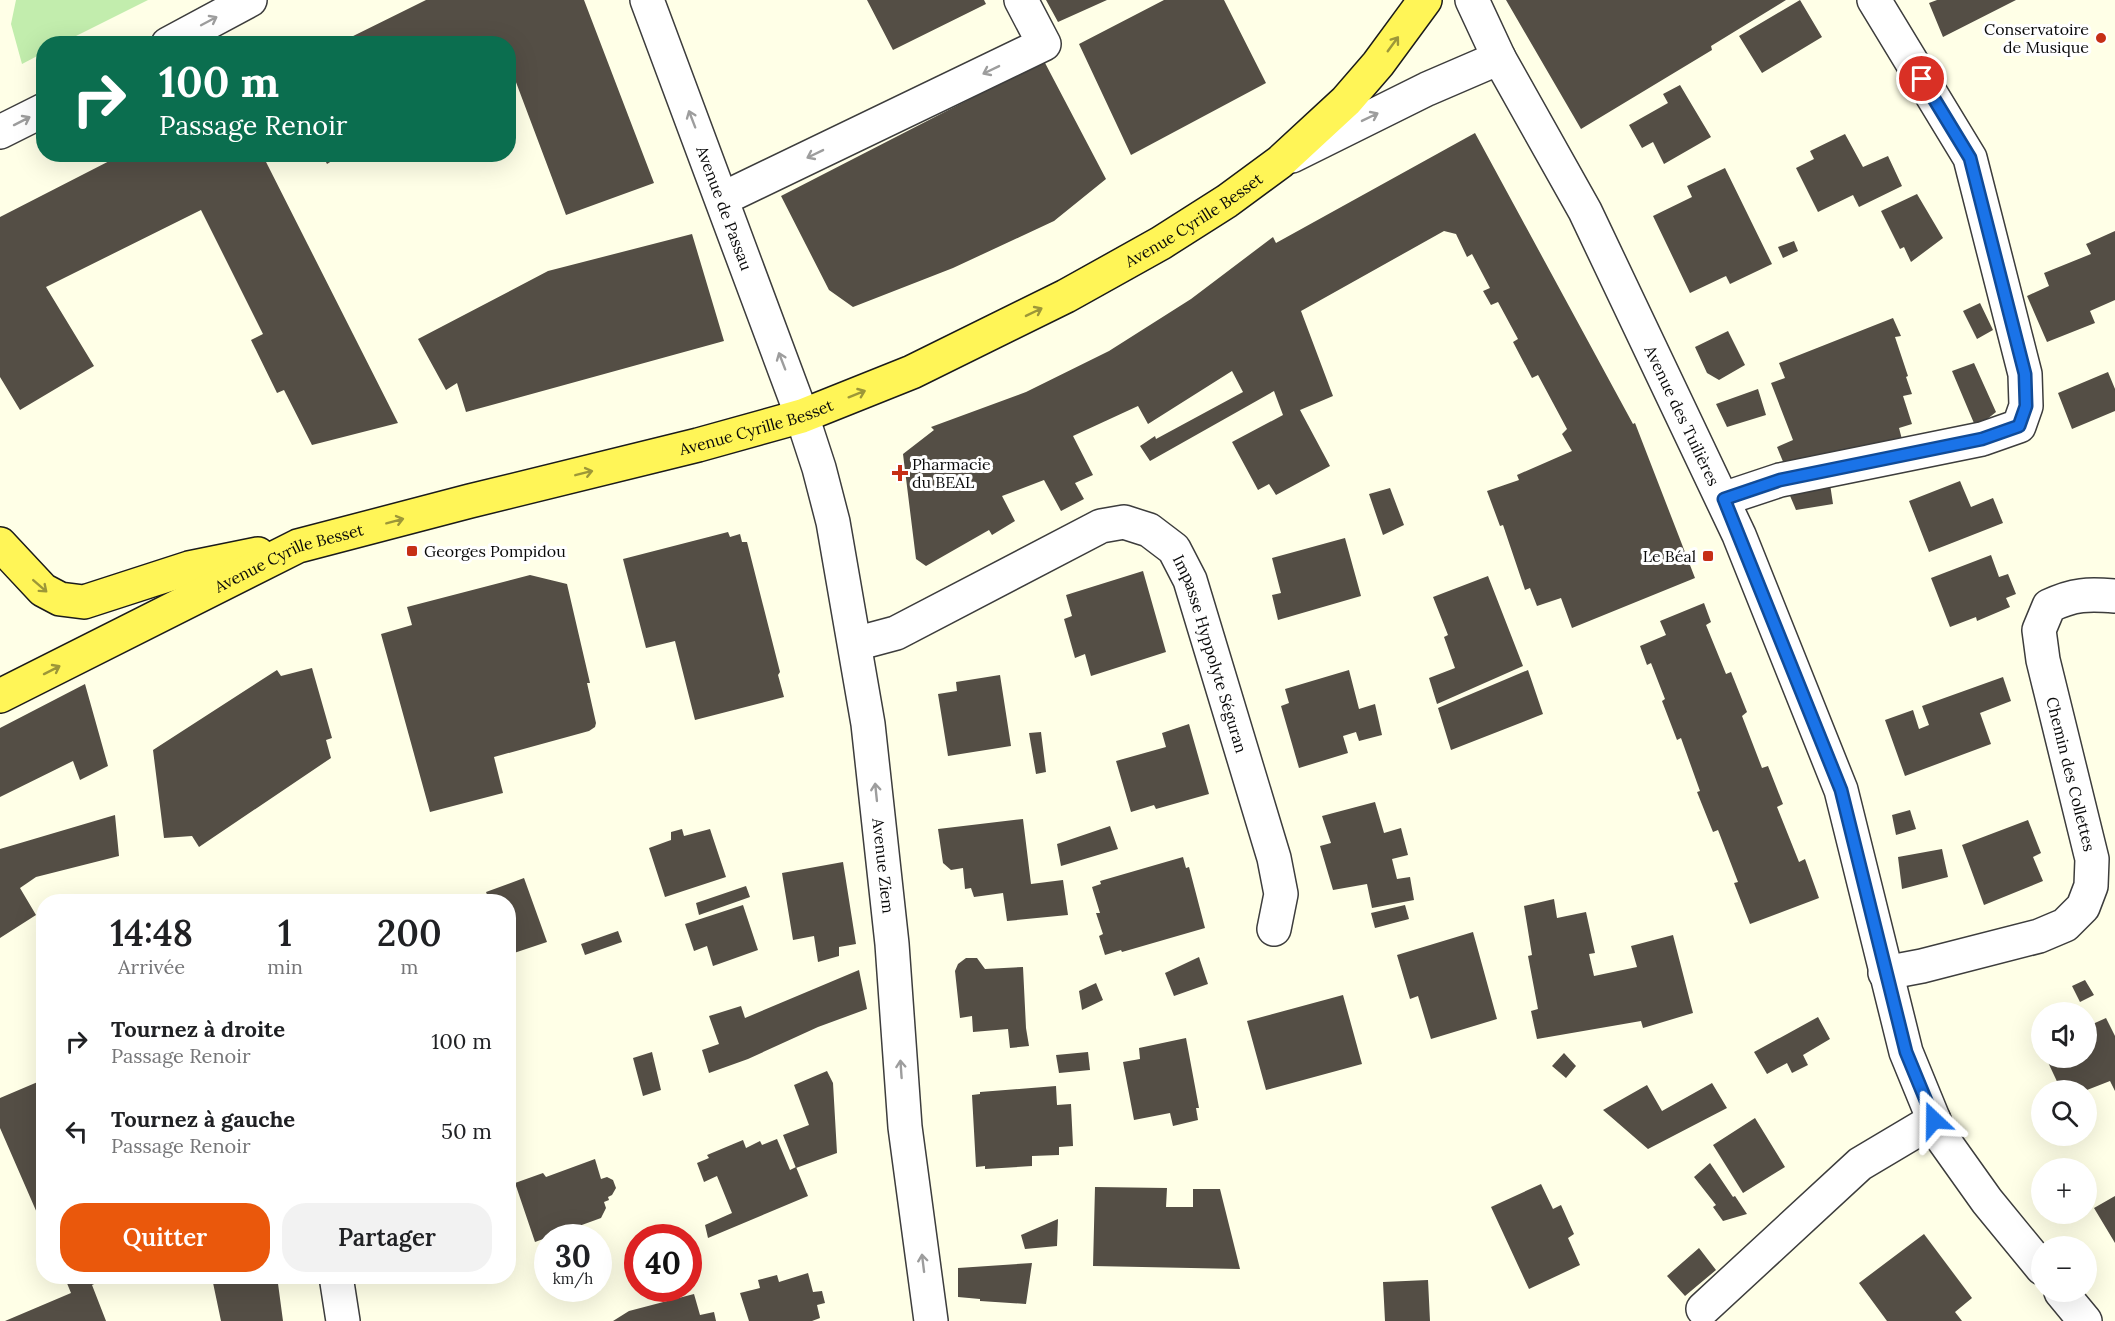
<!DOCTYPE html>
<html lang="fr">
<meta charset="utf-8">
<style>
:root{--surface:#fff;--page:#f2f2f2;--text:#202124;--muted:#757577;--accent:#ea580c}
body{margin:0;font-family:Lora,serif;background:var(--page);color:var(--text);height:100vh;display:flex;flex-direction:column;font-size:22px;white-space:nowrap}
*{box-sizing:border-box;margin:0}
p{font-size:20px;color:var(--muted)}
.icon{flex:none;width:33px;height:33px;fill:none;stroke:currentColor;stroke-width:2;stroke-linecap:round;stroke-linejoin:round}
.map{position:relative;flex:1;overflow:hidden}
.panel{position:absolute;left:36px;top:894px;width:480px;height:390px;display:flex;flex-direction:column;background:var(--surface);border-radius:24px;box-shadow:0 6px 24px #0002}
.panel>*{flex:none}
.guide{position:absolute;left:36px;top:36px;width:480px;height:126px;border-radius:24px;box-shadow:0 6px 24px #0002;background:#0b6e4f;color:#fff;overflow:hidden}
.fabs{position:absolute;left:2031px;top:1002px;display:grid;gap:12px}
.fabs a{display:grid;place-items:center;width:66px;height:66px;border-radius:50%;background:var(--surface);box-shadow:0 6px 24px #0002;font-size:30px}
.speed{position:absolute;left:534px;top:1224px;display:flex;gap:12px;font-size:30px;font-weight:700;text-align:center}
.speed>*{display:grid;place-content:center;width:78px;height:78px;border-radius:50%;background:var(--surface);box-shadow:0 6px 24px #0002;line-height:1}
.speed small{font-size:15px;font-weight:400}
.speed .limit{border:9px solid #d22;background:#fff;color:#111}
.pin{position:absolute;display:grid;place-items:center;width:51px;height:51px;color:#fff;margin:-26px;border:3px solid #fff;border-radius:50%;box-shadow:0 2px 6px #0007}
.me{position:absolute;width:66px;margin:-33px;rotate:337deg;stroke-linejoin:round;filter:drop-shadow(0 0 4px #0008)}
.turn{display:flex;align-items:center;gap:21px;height:126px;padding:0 24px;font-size:27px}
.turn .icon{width:78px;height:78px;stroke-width:2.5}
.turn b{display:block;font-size:42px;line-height:51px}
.eta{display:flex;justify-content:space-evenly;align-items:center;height:102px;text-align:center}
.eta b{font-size:36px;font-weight:600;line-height:42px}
.action{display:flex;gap:12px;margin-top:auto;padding:12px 24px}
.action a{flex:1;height:69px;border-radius:24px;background:var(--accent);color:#fff;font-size:24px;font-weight:600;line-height:69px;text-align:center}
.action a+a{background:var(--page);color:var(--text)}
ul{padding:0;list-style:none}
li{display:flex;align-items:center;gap:18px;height:90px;padding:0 24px}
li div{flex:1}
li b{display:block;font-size:22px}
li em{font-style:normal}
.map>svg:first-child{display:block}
.green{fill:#c2edad}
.building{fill:#544e45}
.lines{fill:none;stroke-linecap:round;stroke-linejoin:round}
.minor-casing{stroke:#3d3d3d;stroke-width:36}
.major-casing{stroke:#1b1b1b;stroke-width:36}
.minor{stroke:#fff;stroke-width:33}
.major{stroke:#fff557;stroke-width:33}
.oneway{stroke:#9d9d9d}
.oneway2{stroke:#9d9738}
.route-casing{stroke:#114b97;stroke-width:15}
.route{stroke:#1a73e8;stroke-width:10}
.poi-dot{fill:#c62f16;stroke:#fff;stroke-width:2}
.labels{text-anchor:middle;stroke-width:6;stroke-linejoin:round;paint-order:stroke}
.poi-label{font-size:16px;fill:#0a0a0a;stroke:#fff;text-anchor:end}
.street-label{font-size:16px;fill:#0a0a0a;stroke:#fff}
</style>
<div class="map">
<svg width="2115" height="1321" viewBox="0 0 2115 1321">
<rect width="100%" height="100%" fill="#ffffe7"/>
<path class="green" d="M16,0h132l-86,43 -18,1 -1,9 -21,11 -11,-40z"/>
<path class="building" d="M426,0h158l70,183 -88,32 -58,-154v-17h-171z
M867,0h117l2,4 -93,46z
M1046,0h61l-49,22z
M1164,0h60l42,83 -135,72 -52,-111z
M1506,0h280l-75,46 1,4 -131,79z
M1800,0l22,37 -60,36 -23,-37z
M1937,0h79l-73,37 -14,-34z
M1044,61l62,118 -52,42 -101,47 -100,39 -24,-17 -48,-94z
M1680,85l31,52 -47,27 -11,-22 -11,6 -13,-23 39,-22 -5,-9z
M1475,133l158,291 2,-1 60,155 -123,50 -11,-30 -24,8 -7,-18 -5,2 -22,-65 -3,1 -13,-35 32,-11 -2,-5 55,-24 -10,-17 5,-5 -29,-54 -6,3 -19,-36 5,-3 -20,-37 -7,3 -8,-14 7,-3 -18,-34 -5,3 -11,-23 -12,-3 -143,80 32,85 -33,14 30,56 -54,29 -7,-11 -11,6 -26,-48 51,-27 -9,-24 -124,70 -10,-15 15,-10 1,3 87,-47 -11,-21 -84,53 -10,-18 -65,30 20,39 -18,8 9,16 -23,12 -17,-31 -42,16 13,25 -23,14 -3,-5 -63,36 -10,-7 -13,-105 31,-24 -3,-3 95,-35 83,-41 82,-52 82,-62 3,6z
M1845,134l18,33 25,-11 14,30 -43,21 -6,-12 -35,17 -22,-44 18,-9 -4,-8z
M123,154h139l136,269 -86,22 -28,-55 -7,3 -26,-53 12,-6 -62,-124 -155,77 48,79 -74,44 -20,-33v-160z
M322,154h21l-16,10z
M1725,168l47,96 -42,20 -4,-8 -36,17 -37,-77 39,-19 -5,-11z
M1917,194l26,44 -32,24 -7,-15 -4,2 -19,-38z
M2115,231v69l-25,11 5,12 -48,19 -20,-46 22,-10 -5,-13 47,-19 -5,-10z
M692,234l32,107 -258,71 -9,-29 -11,7 -28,-51 130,-68z
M1794,241l4,10 -15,7 -5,-11z
M1980,303l13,27 -16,9 -14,-28z
M1893,318l8,18 -6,1 13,39 -2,1 6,17 -9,2 9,28 -13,4 4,15 -119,21 -7,-17 16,-7 -22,-57 14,-5 -6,-15z
M1728,331l17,34 -26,15 -12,-7 -12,-26z
M1974,363l22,49 -20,16 -24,-57z
M2108,372l7,17v22l-43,18 -14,-36z
M1758,389l8,26 -39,12 -11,-23z
M1960,481l11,26 22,-9 10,25 -74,29 -20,-51z
M1830,484l3,20 -37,6 -8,-19z
M1390,488l14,37 -21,10 -14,-41z
M728,532l2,5 10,-3 2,8h5l33,130 -2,3 6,22 -89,23 -20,-79 -29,7 -23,-89z
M1345,538l16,58 -83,24 -6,-25 9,-2 -9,-35z
M1991,555l8,22 9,-3 8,20 -10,4 4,9 -33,14 -1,-4 -26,10 -19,-49z
M1143,571l23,81 -75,24 -6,-22 -10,4 -11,-39 8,-3 -6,-21z
M530,575l37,9 23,99h-3l9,40 -1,4 -6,4 -95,26 9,36 -73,19 -49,-178 31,-9 -5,-18z
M1488,576l35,90 -86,38 -8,-26 26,-10 -11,-31 4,-2 -15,-38z
M1704,603l7,19 -5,3 20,49 5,-2 16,40 -5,4 20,52 6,-2 15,38 -6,3 22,55 6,-3 14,39 -69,26 -16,-41 4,-1 -20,-52 -5,2 -16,-40 3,-1 -19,-53 -4,2 -15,-39 3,-2 -14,-36 -4,2 -7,-19 26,-11 -6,-14z
M312,668l20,70 -6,2 5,18 -132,89 -7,-11 -28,2 -11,-88 124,-80 4,6z
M1349,670l10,39 16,-5 7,31 -23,6 -3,-9 -13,4 5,17 -49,15 -18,-62 8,-3 -4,-14z
M1528,670l15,44 -92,36 -13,-42z
M1000,675l11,71 -63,10 -10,-62 19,-3 -1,-9z
M2003,677l8,24 -31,12 11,31 -86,32 -20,-56 28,-10 6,19 10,-4 -7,-19z
M85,684l23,82 -28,14 -7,-19 -73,36v-69z
M1189,724l20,70 -53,15 -2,-4 -23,7 -15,-51 50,-14 -4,-14z
M1041,732l5,40 -10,2 -7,-41z
M1375,802l9,31 17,-5 7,27 -16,4 5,20 13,-2 4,23 -42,8 -5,-24 -34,6 -13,-44 11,-3 -9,-27z
M1910,810l6,19 -20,6 -4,-20z
M115,815l4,41 -83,21 -16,11 16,27 -36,23v-89z
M1023,819l8,65 32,-4 5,35 -61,6 -4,-28 -29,4 -3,-9 -6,1 -2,-21 -12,2 -8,-7 -5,-34z
M2028,820l13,33 -8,4 10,24 -59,24 -22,-60z
M1110,826l8,23 -57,17 -4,-22z
M682,829l2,7 26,-7 16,48 -61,20 -16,-49 22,-8v-8z
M1942,849l6,28 -46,12 -4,-32z
M1183,857l3,11 3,-1 16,61 -83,24 -1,-2 -16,5 -6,-19 4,-2 -7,-21h4l-8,-26 9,-3 -1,-3z
M843,862l13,82 -17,3v9l-21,6 -4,-26 -21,4 -11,-67z
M524,878l23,64 -39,13v-53h-18l-4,-10z
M746,886l4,11 -51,18 -3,-12z
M1554,899l3,19 29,-6 9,41 -6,1 5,22 43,-9 -6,-21 42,-11 20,78 -50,15 -2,-7 -104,18 -6,-28 7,-2 -10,-53 4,-1 -8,-49z
M743,905l15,45 -45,16 -6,-20 -13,5 -9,-27z
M1405,905l4,14 -34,9 -4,-15z
M618,931l4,11 -37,13 -4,-11z
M1473,932l24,87 -66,20 -13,-43 -8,3 -13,-44z
M1199,957l9,27 -34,12 -9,-23z
M966,958h11l8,11 38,-2 3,61 3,18 -19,2 -2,-19 -35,3 -1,-16 -12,2 -5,-47 3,-7z
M859,970l8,39 -49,18 -70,32 -39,14 -7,-23 17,-6 -10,-28 32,-10 4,12z
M2085,980l9,15 -14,7 -8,-16z
M1096,983l7,17 -21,10 -3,-19z
M1343,995l19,69 -96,26 -19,-69z
M1818,1017l12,22 -27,16 5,10 -16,8 -5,-10 -20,11 -13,-22z
M2106,1018l9,18v55l-5,-10 -23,9h-26l-15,-32h40v-31z
M1186,1038l13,70h-3l2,12 -25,6 -3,-13 -36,7 -11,-58 17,-3 -1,-11z
M652,1052l9,38 -18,6 -10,-38z
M1088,1052l2,18 -31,3 -3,-18z
M1564,1053l12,13 -10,12 -14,-12z
M827,1071l6,12 4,70 -41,15 -13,-33 26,-10 -15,-40z
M40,1081l4,8v140l-44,-101v-30z
M1712,1083l15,25 -79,41 -45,-39 44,-25 15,26z
M1056,1086l1,19 14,-1 2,42 -14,1v8l-27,1v10l-47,3v-3l-9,1 -4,-72 8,-1v-2z
M1755,1118l30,49 -42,26 -30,-48z
M777,1139l13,31 6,-3 12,29 -100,42 -3,-13 27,-12 -15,-37 -13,6 -7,-19 12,-5 -2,-3 36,-15 3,8 14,-7 2,4z
M595,1159l6,20 6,-2 6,3 3,8 -4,7 -4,2 1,3 -5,2 2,6 -5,10 -66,24 -20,-59 28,-10 3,4z
M1710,1163l23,34 2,-1 12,18 -24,7 -10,-14 3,-2 -22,-28z
M1541,1184l12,25 8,-4 13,29 -6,4 12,27 -51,24 -38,-82z
M1095,1187l72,1 -1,19h27v-18h27l20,80 -147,-3z
M2115,1196v47l-21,-35z
M1058,1219l-1,27 -32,3 -4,-14z
M1924,1234l48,64 -17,14 7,9h-75l-28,-38z
M1699,1248l17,22 -31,26 -18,-20z
M1032,1263l-6,41 -46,-3v-2l-22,-2v-29z
M808,1273l5,19 9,-1 3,12 -8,2 3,13 -8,3h-63l-9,-28 20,-5 -2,-8 19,-5 2,7z
M64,1276h48l-20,9 14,36h-101l66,-28z
M220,1276h31l1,4 25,-4 6,45h-62l-9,-43z
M1428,1280l2,41h-45l-2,-39z
M694,1294l6,21 14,-3 2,9h-103l16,-10z"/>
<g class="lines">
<defs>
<g id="minor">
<path id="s1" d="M647,0l155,416 17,52 14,54 35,202 24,220 13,183 26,194"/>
<path id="s2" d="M1472,0l27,58 86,153 154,324 102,255 65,262 34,83 47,66 55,67"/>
<path d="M168,44l82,-44"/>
<path d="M0,132l44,-22"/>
<path d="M1292,156l135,-67 72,-31"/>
<path d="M722,199l322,-155 -23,-44"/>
<path d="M1723,499l57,-19 202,-41 37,-13 7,-20 -1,-32 -55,-216 -96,-158"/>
<path id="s3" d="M855,644l41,-11 205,-107 23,-4 25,8 25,19 16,31 84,278 7,36 -7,35"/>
<path d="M1885,973l37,-7 117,-30 26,-11 18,-18 8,-21 1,-27 -49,-199 -4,-30 10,-24c25,-12 39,-12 66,-10"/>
<path d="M336,1276l7,45"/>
<path d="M2061,1292l24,29"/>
<path d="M1703,1309l157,-145 74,-44"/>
</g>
<g id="major">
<path d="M0,544l43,46 17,9 24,3 105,-34 69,-14"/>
<path id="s4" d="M0,696l298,-150 172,-45 228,-56 104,-29 110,-44 154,-76 95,-53 66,-42 53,-39 66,-61 32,-37 47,-64"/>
</g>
</defs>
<use href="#minor" class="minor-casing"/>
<use href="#major" class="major-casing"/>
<use href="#minor" class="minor"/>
<use href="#major" class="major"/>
</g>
<defs><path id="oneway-shaft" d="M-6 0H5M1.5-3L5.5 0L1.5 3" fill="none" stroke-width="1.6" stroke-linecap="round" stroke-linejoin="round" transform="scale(1.5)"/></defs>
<g class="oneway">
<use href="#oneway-shaft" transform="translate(209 21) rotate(-28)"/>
<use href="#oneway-shaft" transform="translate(991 70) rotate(154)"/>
<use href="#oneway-shaft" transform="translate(1370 117) rotate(-26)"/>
<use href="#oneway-shaft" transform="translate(692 119) rotate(-111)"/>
<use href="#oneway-shaft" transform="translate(22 121) rotate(-27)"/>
<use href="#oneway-shaft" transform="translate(815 154) rotate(154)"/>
<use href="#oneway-shaft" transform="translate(782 361) rotate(-111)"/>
<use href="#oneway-shaft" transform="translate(876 792) rotate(-96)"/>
<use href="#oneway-shaft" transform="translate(901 1069) rotate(-94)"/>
<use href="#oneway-shaft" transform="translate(923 1263) rotate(-97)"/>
</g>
<g class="oneway2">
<use href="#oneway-shaft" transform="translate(1393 44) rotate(-54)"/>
<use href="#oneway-shaft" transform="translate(1034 312) rotate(-26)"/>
<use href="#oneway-shaft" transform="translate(857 394) rotate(-22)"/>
<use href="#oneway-shaft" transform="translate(584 473) rotate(-14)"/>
<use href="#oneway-shaft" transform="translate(395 521) rotate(-15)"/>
<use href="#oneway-shaft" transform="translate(40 586) rotate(41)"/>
<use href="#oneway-shaft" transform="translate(52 670) rotate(-27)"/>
</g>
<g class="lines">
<defs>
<path id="route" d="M1922,79l48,79 55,216 1,32 -7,20 -37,13 -202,41 -56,19 117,291 65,262 28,68"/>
</defs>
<use href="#route" class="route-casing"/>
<use href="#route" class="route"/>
</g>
<g class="poi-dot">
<circle cx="2101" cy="38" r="6"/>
<path d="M897 464h6v6h6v6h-6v6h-6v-6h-6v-6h6z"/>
<rect x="406" y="545" width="12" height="12" rx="3"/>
<rect x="1702" y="550" width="12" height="12" rx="3"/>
</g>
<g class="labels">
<g class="poi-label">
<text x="2089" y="35">Conservatoire<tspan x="2089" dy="18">de Musique</tspan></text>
<text x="912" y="470" text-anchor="start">Pharmacie<tspan x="912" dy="18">du BEAL</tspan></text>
<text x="424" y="557" text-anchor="start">Georges Pompidou</text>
<text x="1696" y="562">Le Béal</text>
</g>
<g class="street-label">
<text dy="6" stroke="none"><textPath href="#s1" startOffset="222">Avenue de Passau</textPath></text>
<text dy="6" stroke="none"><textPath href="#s4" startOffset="1293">Avenue Cyrille Besset</textPath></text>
<text dy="6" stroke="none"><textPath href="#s2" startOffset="466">Avenue des Tuilières</textPath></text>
<text dy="6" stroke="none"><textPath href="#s4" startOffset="807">Avenue Cyrille Besset</textPath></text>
<text dy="6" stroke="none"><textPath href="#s4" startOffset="321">Avenue Cyrille Besset</textPath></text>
<text dy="6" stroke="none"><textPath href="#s3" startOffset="466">Impasse Hyppolyte Séguran</textPath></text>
<text transform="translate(2071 774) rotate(76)" y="6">Chemin des Collettes</text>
<text dy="6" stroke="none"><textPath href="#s1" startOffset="902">Avenue Ziem</textPath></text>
</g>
</g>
</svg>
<div class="fabs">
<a><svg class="icon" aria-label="sound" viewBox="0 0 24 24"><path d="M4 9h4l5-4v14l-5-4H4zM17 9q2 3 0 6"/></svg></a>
<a><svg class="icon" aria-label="search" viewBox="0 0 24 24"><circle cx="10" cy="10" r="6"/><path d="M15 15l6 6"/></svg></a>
<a>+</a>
<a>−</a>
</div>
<div class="speed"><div>30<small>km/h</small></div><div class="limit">40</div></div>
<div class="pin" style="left:1922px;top:79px;background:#d93025"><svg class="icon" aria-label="arrive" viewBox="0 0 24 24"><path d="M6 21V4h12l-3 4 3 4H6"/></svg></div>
<svg class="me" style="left:1934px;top:1120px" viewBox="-20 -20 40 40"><path d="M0-17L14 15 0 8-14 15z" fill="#1a73e8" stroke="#fff" stroke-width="4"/></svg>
<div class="guide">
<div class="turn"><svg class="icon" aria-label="right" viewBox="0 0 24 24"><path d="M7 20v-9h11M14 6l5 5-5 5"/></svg><div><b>100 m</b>Passage Renoir</div></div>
</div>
<section class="panel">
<div class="eta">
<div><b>14:48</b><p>Arrivée</p></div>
<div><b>1</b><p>min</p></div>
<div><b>200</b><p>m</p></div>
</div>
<ul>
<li><svg class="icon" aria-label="right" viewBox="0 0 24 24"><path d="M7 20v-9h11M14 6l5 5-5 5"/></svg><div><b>Tournez à droite</b><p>Passage Renoir</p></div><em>100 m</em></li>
<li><svg class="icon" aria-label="left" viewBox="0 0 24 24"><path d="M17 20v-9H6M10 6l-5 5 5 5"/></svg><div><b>Tournez à gauche</b><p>Passage Renoir</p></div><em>50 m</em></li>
</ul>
<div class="action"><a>Quitter</a><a>Partager</a></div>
</section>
</div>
